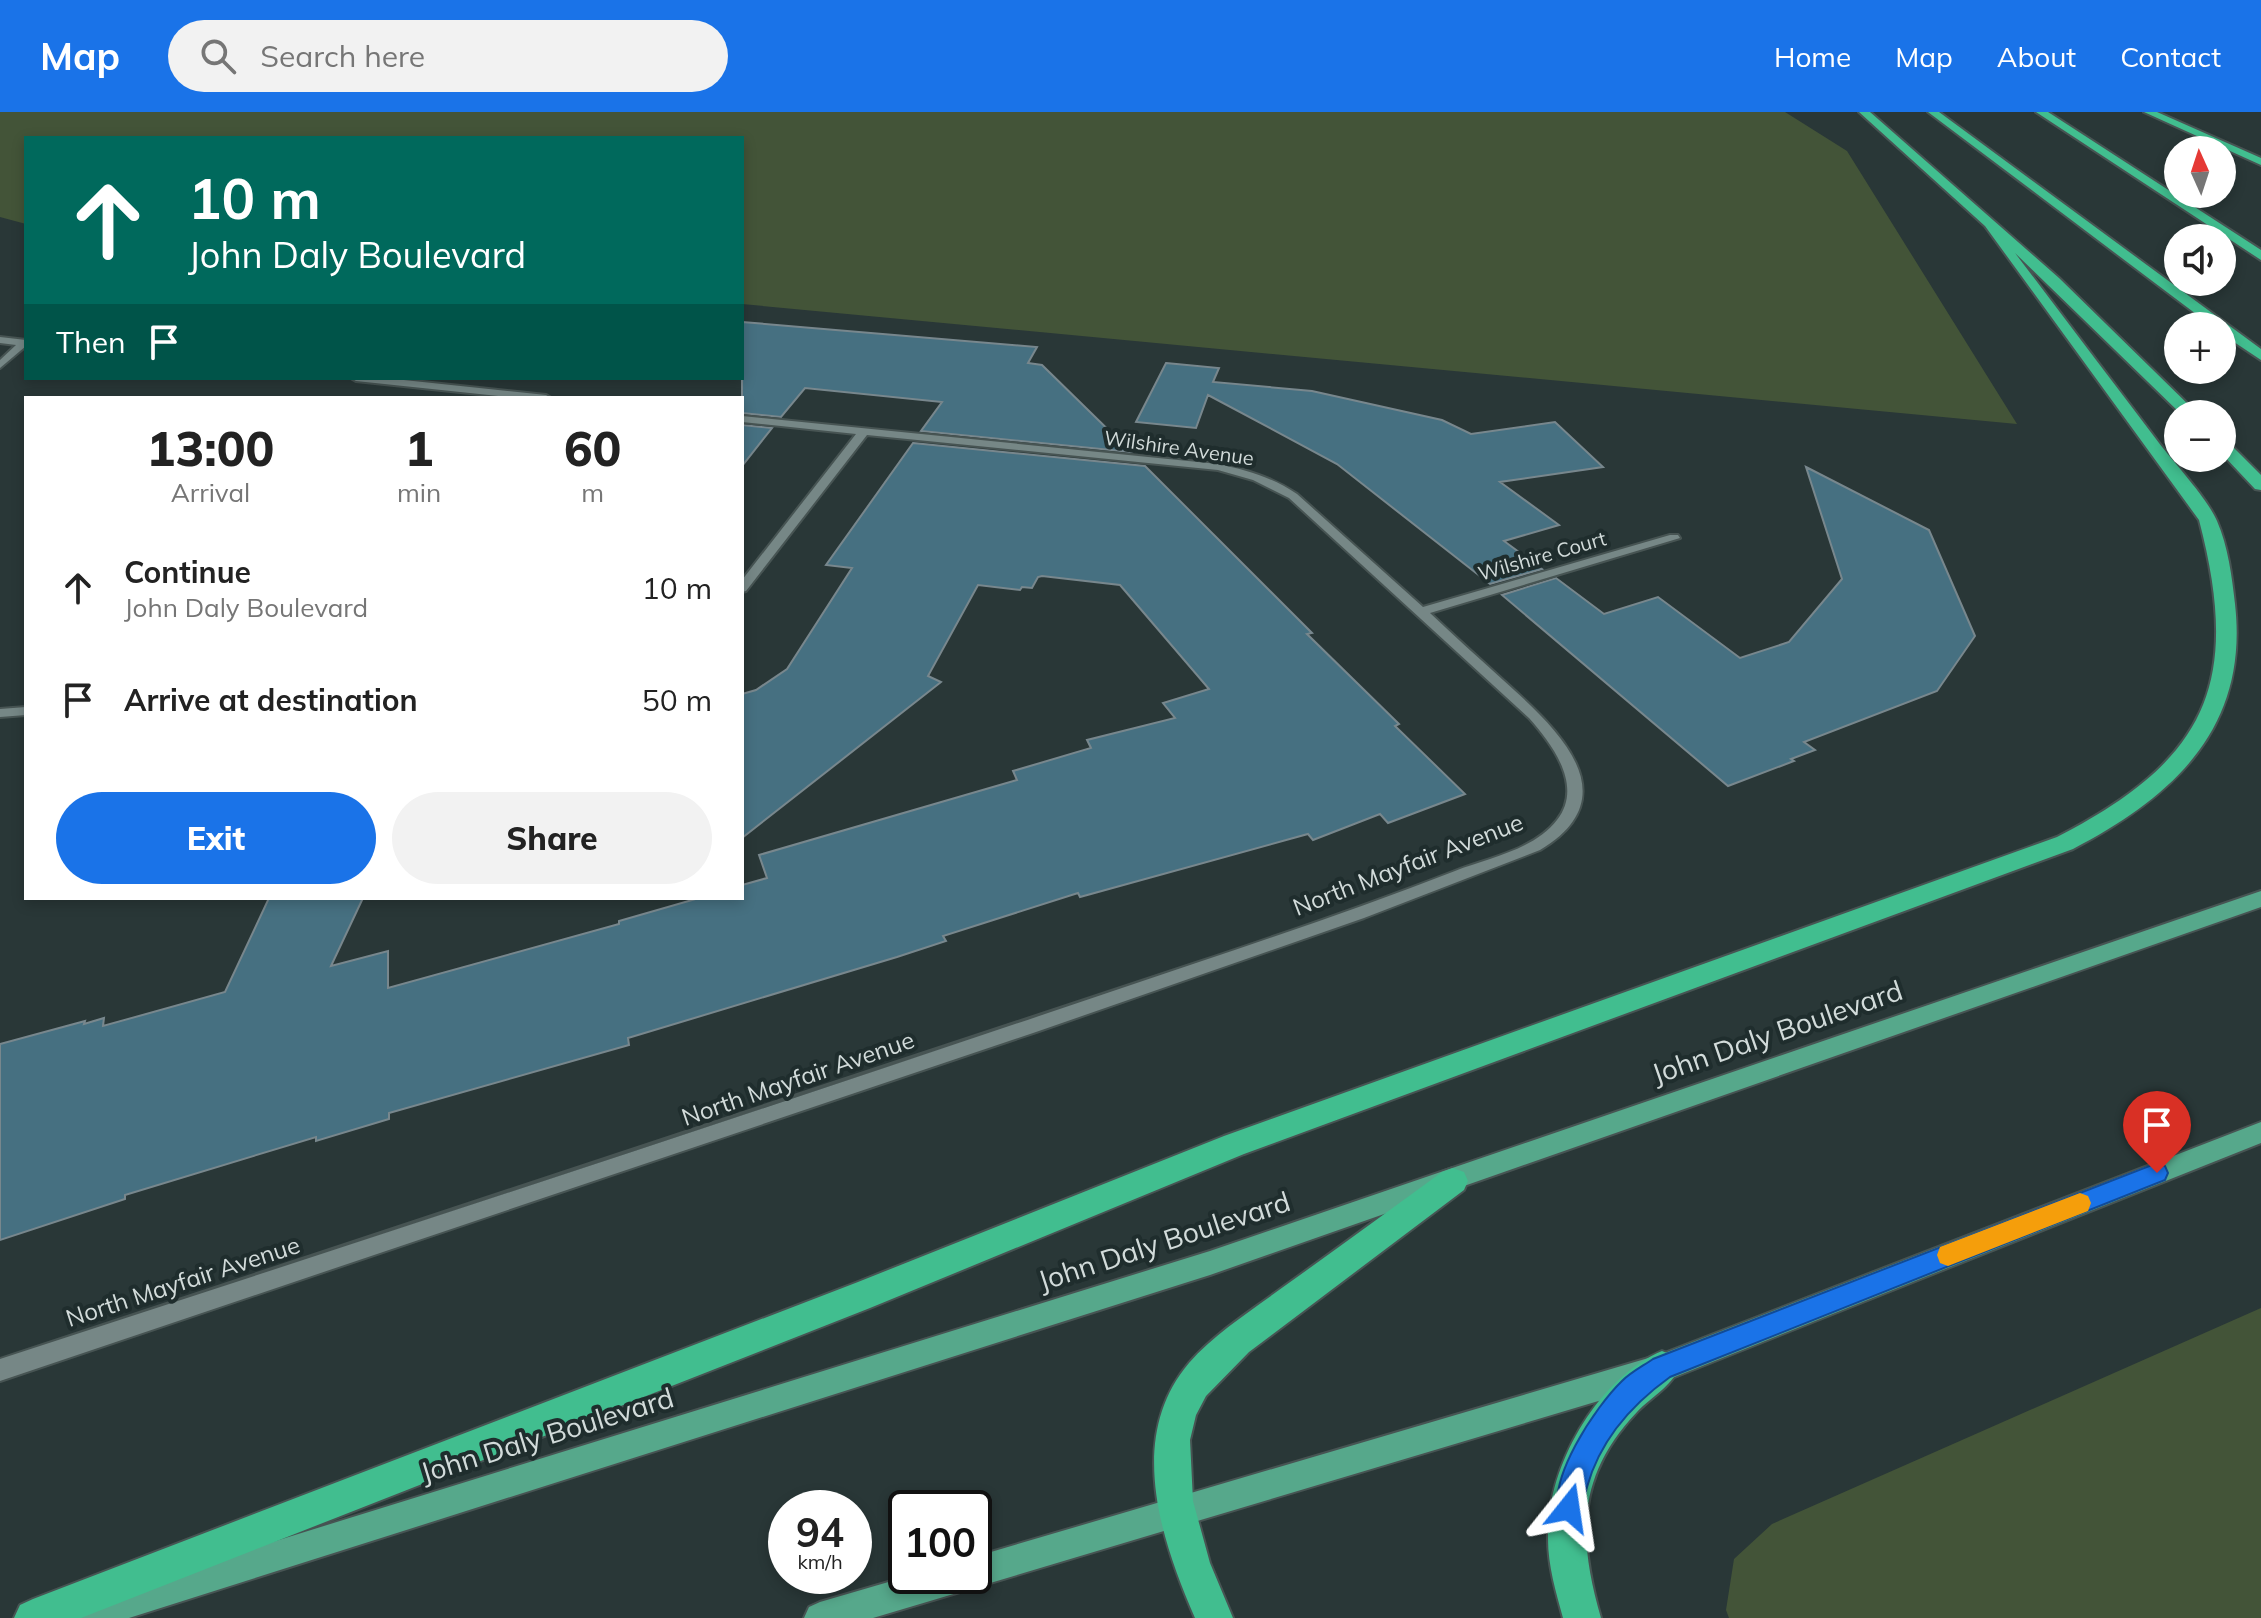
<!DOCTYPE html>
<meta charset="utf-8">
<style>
:root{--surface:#fff;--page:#f2f2f2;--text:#222;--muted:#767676;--accent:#1a73e8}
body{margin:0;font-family:Mulish,sans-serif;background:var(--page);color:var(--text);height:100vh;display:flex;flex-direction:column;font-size:30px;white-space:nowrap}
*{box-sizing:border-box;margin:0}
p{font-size:26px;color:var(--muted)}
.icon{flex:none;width:44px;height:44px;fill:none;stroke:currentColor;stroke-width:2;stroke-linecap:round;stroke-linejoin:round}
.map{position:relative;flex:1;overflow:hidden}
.details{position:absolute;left:24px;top:284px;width:720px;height:504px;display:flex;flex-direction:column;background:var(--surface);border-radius:0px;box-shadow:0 4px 12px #0003}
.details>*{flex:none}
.hud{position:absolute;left:24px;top:24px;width:720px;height:244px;border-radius:0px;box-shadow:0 4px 12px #0003;background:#00695c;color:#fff;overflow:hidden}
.needle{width:52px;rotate:357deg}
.buttons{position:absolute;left:2164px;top:24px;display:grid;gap:16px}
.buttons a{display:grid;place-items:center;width:72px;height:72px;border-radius:50%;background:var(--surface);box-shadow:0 4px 12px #0003;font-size:40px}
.speed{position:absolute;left:768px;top:1378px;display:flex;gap:16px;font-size:40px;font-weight:700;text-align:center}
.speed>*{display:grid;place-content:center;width:104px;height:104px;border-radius:50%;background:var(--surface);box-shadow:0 4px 12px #0003;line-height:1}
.speed small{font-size:20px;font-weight:400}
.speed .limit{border:4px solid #111;border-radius:12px;background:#fff;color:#111}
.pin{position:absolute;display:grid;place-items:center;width:68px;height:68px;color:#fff;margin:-82px -34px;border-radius:50% 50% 50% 0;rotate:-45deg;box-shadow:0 0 8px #0007}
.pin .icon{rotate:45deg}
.me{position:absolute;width:88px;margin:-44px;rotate:15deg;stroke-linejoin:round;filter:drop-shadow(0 0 6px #0008)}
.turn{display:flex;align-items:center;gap:28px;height:168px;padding:0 32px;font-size:36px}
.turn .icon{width:104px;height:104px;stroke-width:2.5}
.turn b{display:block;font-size:56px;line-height:68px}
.then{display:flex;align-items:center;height:76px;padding:0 32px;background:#0003;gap:16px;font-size:30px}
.eta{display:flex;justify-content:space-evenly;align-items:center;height:136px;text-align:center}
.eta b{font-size:48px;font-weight:800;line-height:56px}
.primary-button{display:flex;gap:16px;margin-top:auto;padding:16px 32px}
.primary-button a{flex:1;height:92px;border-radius:48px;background:var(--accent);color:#fff;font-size:32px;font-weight:800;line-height:92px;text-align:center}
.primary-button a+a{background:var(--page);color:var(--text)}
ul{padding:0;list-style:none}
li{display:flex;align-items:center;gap:24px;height:112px;padding:0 32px}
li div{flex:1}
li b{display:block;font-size:30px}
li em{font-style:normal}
header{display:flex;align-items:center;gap:48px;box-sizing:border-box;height:112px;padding:0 40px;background:var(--accent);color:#fff}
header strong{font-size:38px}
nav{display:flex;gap:44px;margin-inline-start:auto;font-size:28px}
.search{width:560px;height:72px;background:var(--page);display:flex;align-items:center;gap:20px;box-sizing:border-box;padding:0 28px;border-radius:44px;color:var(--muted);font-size:30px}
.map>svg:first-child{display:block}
.green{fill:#435438}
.building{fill:#467081;stroke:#78878d;stroke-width:2}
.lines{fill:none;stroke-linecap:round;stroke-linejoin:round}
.minor-casing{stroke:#475453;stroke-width:4}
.primary-casing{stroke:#475453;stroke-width:4}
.motorway-casing{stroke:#475453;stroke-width:4}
.minor{fill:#768786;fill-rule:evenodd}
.primary{fill:#56a88b;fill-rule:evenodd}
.motorway{fill:#41be8f;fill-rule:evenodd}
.route{fill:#1a73e8;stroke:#114b97;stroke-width:2}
.slow{fill:#f59e0b}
.labels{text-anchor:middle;stroke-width:8;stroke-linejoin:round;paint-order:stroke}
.far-street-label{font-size:20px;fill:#d2dbda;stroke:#1f2d2d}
.street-label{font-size:24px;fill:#d2dbda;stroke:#1f2d2d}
.near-street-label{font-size:28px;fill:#d2dbda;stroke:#1f2d2d}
</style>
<header>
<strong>Map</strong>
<div class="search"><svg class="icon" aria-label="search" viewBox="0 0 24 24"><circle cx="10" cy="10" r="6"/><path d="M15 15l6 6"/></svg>Search here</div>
<nav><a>Home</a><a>Map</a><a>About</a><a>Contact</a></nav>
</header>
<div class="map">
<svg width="2261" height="1506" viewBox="0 0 2261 1506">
<rect width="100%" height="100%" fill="#293737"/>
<path class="green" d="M0,0h1785l62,39 170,273 -1275,-120v-166h-716v86l-26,-7z
M2261,1196v310h-532l-3,-8 8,-51 38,-35z"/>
<path class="building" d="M742,210l295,25 -9,16 14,2 89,87 -210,-21 21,-29 -137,-14 -24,29 -39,-4z
M1166,251l53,5 -6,14 99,9 130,29 29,14 84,-12 48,45 -103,15 59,43 -55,16 38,28 -52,15 -153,-120 -129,-69 -12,33 -60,-6z
M742,313l30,3 -30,38z
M913,331l232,23 167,167 -5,1 92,90 -4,2 70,68 -77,29 -8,-9 -67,26 -5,-6 -228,63 -2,-4 -135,43 3,5 -49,16 -269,81 1,7 -240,68v6l-73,22v-4l-191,58v4l-125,41v-196l85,-23 -1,3 20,-6 -1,8 122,-34 44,-94h94l-32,68 57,-15v37l231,-64v-3l80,-23h43v-13l25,-7 -8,-23 258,-75 -4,-9 78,-23 -4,-8 88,-22 -12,-15 46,-14 -89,-104 -78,-9 -4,1 -6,11 -10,-1 -2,3 -42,-5 -50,91 13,6 -199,156v-144l14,-4 31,-21 65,-101 -26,-3z
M1806,355l123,63 46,106 -38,55 -133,51 11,8 -24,9 3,2 -66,25 -226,-191 54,-17 48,36 54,-17 82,61 49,-16 53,-63z"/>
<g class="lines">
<defs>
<path id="minor" d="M0,225l26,3v6l-26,22v-8l16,-15 -16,-2z
M351,266h34l161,17 5,3h-34l-161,-17z
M742,304l476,48c28,6 54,13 79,30l126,113 247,-72h8l2,3 -250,75c24,23 49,45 73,67 51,46 129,115 37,170l-176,68 -328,114 -1036,349v-22c399,-130 798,-261 1196,-396 87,-29 174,-59 259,-92 33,-13 79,-21 102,-51 27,-34 -5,-76 -28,-102l-240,-220 -36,-18 -35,-10 -351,-35 -121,156 -4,1v-12l114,-146 -114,-12z
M26,595v8l-26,2v-8z"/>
<path id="primary" d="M2261,779v16l-1051,368 -1081,343h-66l5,-11 11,-5 1131,-351z
M2261,1010v21l-599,239 -789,236h-69l5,-11 11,-5 89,-26h65v-19l688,-203z"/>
<path id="motorway" d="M1859,0h11l189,166 139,136h-17l-166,-161c48,63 96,127 144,190 16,21 48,55 58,78 11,25 15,56 18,83 14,124 -61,192 -162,245l-829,305 -374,154 -789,310h-67l6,-13 13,-6 825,-317 366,-146 833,-299c150,-77 185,-153 142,-317l-214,-294z
M1928,0h11l322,237v11l-39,-26v-8h-10z
M2036,0h12l213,138v10z
M2144,0h13l104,46v7z
M2222,328l6,2 33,33v15l-6,-1 -33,-35z
M1453,1056l11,4 4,9 -4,9 -215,162 -43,44 -10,19 -6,25 3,61 17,62 23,55h-38c-34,-78 -69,-181 -6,-255 25,-29 59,-50 90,-73 55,-39 109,-79 163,-118z
M1662,1239l12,5 5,12c-8,19 -28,29 -42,44 -61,64 -59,126 -36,206h-38c-7,-26 -15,-52 -15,-79 -2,-70 48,-160 114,-188z"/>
</defs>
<use href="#minor" class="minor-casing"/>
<use href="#primary" class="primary-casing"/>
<use href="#motorway" class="motorway-casing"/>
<use href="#minor" class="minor"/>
<use href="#primary" class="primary"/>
<use href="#motorway" class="motorway"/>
</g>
<path class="route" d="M2157,1051l8,3 3,7 -3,7 -495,197c-39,28 -70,63 -83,110 -3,11 -4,21 -8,31l-10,4 -9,-4c-15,-37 36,-112 62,-137 9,-9 21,-15 31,-22z"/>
<path class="slow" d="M2080,1081l8,3 3,7 -3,8 -140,55 -8,-3 -3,-8 3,-8z"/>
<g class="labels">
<g class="far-street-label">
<text transform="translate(1179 336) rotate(8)" y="7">Wilshire Avenue</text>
<text transform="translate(1542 444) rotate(-16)" y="7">Wilshire Court</text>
</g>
<g class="street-label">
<text transform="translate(1408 753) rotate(-21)" y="8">North Mayfair Avenue</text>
<text transform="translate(798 967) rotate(-19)" y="8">North Mayfair Avenue</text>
<text transform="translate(183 1170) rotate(-18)" y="8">North Mayfair Avenue</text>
</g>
<g class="near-street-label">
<text transform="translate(1777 920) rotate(-19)" y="10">John Daly Boulevard</text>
<text transform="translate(1164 1129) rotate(-18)" y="10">John Daly Boulevard</text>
<text transform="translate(547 1323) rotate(-17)" y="10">John Daly Boulevard</text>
</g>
</g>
</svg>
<div class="buttons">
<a><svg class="needle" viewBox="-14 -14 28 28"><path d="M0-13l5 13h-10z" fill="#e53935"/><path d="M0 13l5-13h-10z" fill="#767676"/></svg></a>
<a><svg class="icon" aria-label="sound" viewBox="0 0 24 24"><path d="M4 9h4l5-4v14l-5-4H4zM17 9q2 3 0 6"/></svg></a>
<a>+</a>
<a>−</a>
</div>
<div class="speed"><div>94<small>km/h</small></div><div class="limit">100</div></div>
<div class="pin" style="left:2157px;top:1061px;background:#d93025"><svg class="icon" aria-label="arrive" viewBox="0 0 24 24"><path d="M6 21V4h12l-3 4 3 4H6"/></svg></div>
<svg class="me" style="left:1569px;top:1396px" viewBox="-20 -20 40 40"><path d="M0-17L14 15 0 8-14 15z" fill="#1a73e8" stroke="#fff" stroke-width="4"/></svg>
<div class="hud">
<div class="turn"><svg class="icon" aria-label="ahead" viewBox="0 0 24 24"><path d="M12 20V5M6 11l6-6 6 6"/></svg><div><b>10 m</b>John Daly Boulevard</div></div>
<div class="then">Then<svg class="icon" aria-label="arrive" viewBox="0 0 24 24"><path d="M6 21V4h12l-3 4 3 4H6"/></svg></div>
</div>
<section class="details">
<div class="eta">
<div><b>13:00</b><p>Arrival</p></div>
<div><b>1</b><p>min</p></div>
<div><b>60</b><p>m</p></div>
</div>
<ul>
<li><svg class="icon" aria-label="ahead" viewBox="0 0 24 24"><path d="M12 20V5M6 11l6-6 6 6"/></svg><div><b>Continue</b><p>John Daly Boulevard</p></div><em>10 m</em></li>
<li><svg class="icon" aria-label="arrive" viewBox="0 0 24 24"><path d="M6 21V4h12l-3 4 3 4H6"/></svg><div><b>Arrive at destination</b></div><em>50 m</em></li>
</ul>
<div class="primary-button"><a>Exit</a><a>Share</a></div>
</section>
</div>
